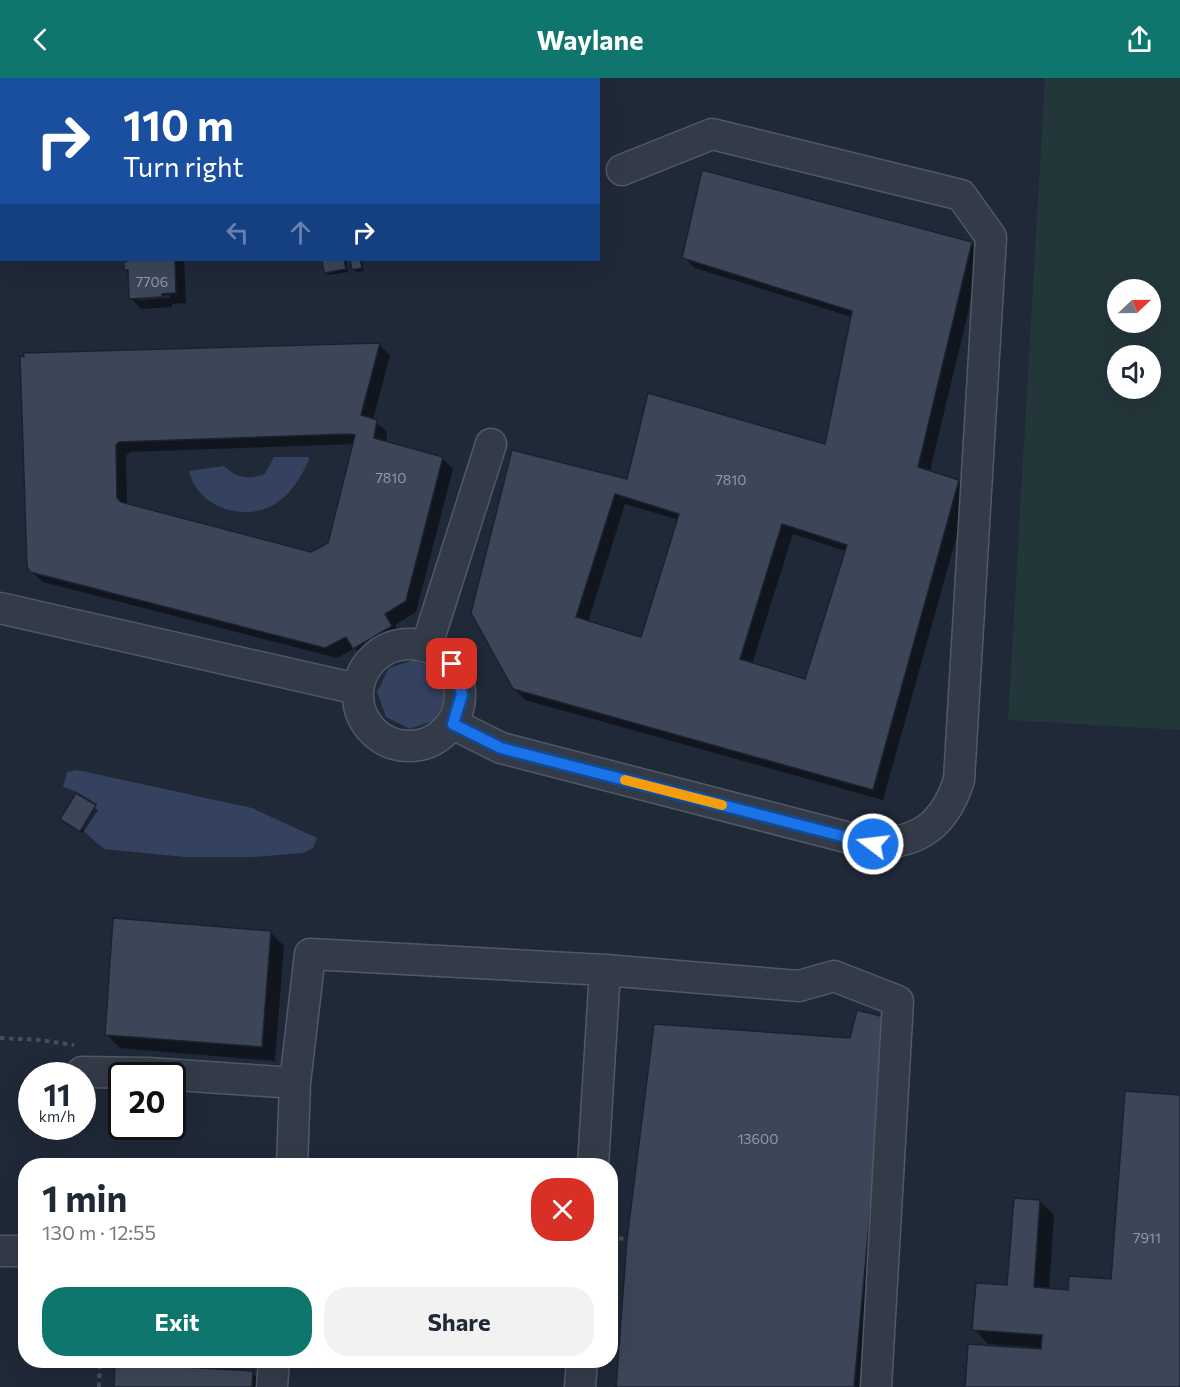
<!DOCTYPE html>
<meta charset="utf-8">
<style>
:root{--surface:#fff;--page:#f2f2f3;--text:#1f2937;--muted:#747a83;--accent:#0f766e}
body{margin:0;font-family:Commissioner,sans-serif;background:var(--page);color:var(--text);height:100vh;display:flex;flex-direction:column;font-size:22px;white-space:nowrap}
*{box-sizing:border-box;margin:0}
p{font-size:20px;color:var(--muted)}
.icon{flex:none;width:33px;height:33px;fill:none;stroke:currentColor;stroke-width:2;stroke-linecap:round;stroke-linejoin:round}
.map{position:relative;flex:1;overflow:hidden}
.sheet{position:absolute;left:18px;top:1080px;width:600px;height:210px;display:flex;flex-direction:column;background:var(--surface);border-radius:24px;box-shadow:0 6px 24px #0002}
.sheet>*{flex:none}
.banner{position:absolute;left:0px;top:0px;width:600px;height:183px;box-shadow:0 6px 24px #0002;background:#1a4fa0;color:#fff;overflow:hidden}
.needle{width:39px;rotate:68deg}
.buttons{position:absolute;left:1107px;top:201px;display:grid;gap:12px}
.buttons a{display:grid;place-items:center;width:54px;height:54px;border-radius:50%;background:var(--surface);box-shadow:0 6px 24px #0002;font-size:30px}
.speed{position:absolute;left:18px;top:984px;display:flex;gap:12px;font-size:30px;font-weight:700;text-align:center}
.speed>*{display:grid;place-content:center;width:78px;height:78px;border-radius:50%;background:var(--surface);box-shadow:0 6px 24px #0002;line-height:1}
.speed small{font-size:15px;font-weight:400}
.speed .limit{border:3px solid #111;border-radius:9px;background:#fff;color:#111}
.pin{position:absolute;display:grid;place-items:center;width:51px;height:51px;color:#fff;margin:-26px;border-radius:12px;box-shadow:0 3px 9px #0006}
.me{position:absolute;width:66px;margin:-33px;rotate:285deg;stroke-linejoin:round;filter:drop-shadow(0 0 4px #0008)}
.turn{display:flex;align-items:center;gap:21px;height:126px;padding:0 24px;font-size:27px}
.turn .icon{width:78px;height:78px;stroke-width:2.5}
.turn b{display:block;font-size:42px;line-height:51px}
.lanes{display:flex;align-items:center;height:57px;padding:0 24px;background:#0003;justify-content:center;gap:30px;direction:ltr}
.lanes .off{opacity:.35}
.round{display:grid;place-items:center;flex:none;width:63px;height:63px;border-radius:24px;background:var(--page)}
.head{display:flex;align-items:center;justify-content:space-between;height:102px;padding:0 24px}
h1{font-size:36px;font-weight:700;line-height:45px}
.button{display:flex;gap:12px;margin-top:auto;padding:12px 24px}
.button a{flex:1;height:69px;border-radius:24px;background:var(--accent);color:#fff;font-size:24px;font-weight:700;line-height:69px;text-align:center}
.button a+a{background:var(--page);color:var(--text)}
header{display:flex;justify-content:space-between;align-items:center;height:78px;padding:0 24px;background:var(--accent);color:#fff;font-size:27px;font-weight:700}
.map>svg:first-child{display:block}
.green{fill:#23363a;fill-rule:evenodd}
.water{fill:#34425f}
.shadow{fill:#0007;fill-rule:evenodd}
.building{fill:#3c4658;stroke:#1b222f;stroke-width:1.5;fill-rule:evenodd}
.lines{fill:none;stroke-linecap:round;stroke-linejoin:round}
.minor-casing{stroke:#515866;stroke-width:33}
.path{stroke:#405256;stroke-width:4;stroke-dasharray:4.5 4.5;stroke-linecap:butt}
.minor{stroke:#343b48;stroke-width:30}
.route-casing{stroke:#114b97;stroke-width:15}
.route{stroke:#1a73e8;stroke-width:10}
.slow{stroke:#f59e0b;stroke-width:10}
.labels{text-anchor:middle;stroke-width:4.5;stroke-linejoin:round;paint-order:stroke}
.number-label{font-size:14px;fill:#9299aa}
</style>
<header><svg class="icon" aria-label="back" viewBox="0 0 24 24"><path d="M15 5l-7 7 7 7"/></svg>Waylane<svg class="icon" aria-label="share" viewBox="0 0 24 24"><path d="M12 15V3M7 8l5-5 5 5M5 13v7h14v-7"/></svg></header>
<div class="map">
<svg width="1180" height="1309" viewBox="0 0 1180 1309">
<rect width="100%" height="100%" fill="#202938"/>
<path class="green" d="M1045,0h135v652l-172,-10zM1118,212h32v32h-32zM1118,278h32v32h-32z"/>
<path class="water" d="M274,379h35v3c-7,14 -14,28 -26,38 -31,28 -85,12 -94,-27l35,-5c14,13 23,14 41,8z
M414,582l23,11 9,25 -11,24 -25,9 -24,-12 -9,-25 12,-24z
M77,692l175,38 65,30 -4,10 -10,5 -50,4h-68l-81,-8 -22,-19 15,-26 -20,-12 -14,-5 4,-15z"/>
<path class="shadow" d="M0,0h64v2h-62l-2,27z
M316,0h15l-4,2z
M971,165l11,11 -52,217 28,11 11,10 -86,308 -358,-100 -11,-12 -42,-75 156,-132 198,-36 26,-128 -157,-49 -11,-11zM625,426l54,16 -37,119 -54,-17zM793,456l53,17 -40,130 -54,-17z
M129,182h55l2,43 -14,1v3l-31,2 -10,-11 -2,-24 -3,-4zM170,217v3l-31,2v-3z
M324,182h22l2,12 -19,3 -3,-3z
M352,182h10l2,11 -8,1 -3,-3z
M379,267l11,10 -17,65 14,12 -1,11 56,15 11,11 -37,143 -21,13 7,12 -37,22 -10,-11 -18,10 -294,-76 -12,-11 -9,-213zM355,366l-26,100 -17,10 -185,-49 -1,-49 4,-4z
M76,717l22,15 -15,23 -18,-11z
M270,854l14,14 -9,115 -155,-13 -14,-14z
M887,942l-18,367h-252l234,-347z
M1180,1018v291h-213l75,-36v-3l-54,-4 -14,-15 35,-42 31,-86 14,14 -5,75 20,1 44,-10z
M252,1295l15,14h-152z"/>
<path class="building" d="M0,0h59v2h-57l-2,20z
M101,0h64v2h-64z
M206,0h67l1,2h-68z
M702,92l270,72 -54,225 41,13 -86,310 -360,-101 -42,-76 41,-163 115,29 21,-86 177,51 27,-133 -170,-53zM615,416l64,20 -38,123 -65,-20zM782,446l65,21 -42,134 -65,-20z
M127,182h48l1,33 -14,1v3l-33,2 -1,-29h-4v-8l3,-1z
M322,182h22l2,9 -22,4z
M350,182h10l2,8 -10,2z
M380,265l-19,72 16,5 -3,18 69,19 -37,144 -21,13 7,12 -39,23 -7,-12 -21,11 -295,-76 -3,-5 -7,-211 4,1 -1,-4zM349,356l6,1 -27,108 -17,9 -190,-50 -4,-4 -1,-53 3,-3z
M76,715l20,12 -16,27 -20,-13z
M113,840l158,13 -9,116 -157,-12z
M857,932l31,8 -34,369h-238l11,-148 27,-215 196,14z
M1125,1013l55,4v292h-215l3,-43 73,5 1,-14 -70,-5 4,-47 31,2 7,-87 26,2 -6,87 34,3 1,-14 42,3z
M115,1285l138,8 -1,16h-138z"/>
<g class="lines">
<defs>
<path id="minor" d="M0,530l357,81
M358 617a51 51 0 1 1 102 0a51 51 0 1 1-102 0Z
M427,567l64,-201
M453,646l48,24 372,96c47,-1 72,-20 86,-64l32,-543 -30,-42 -249,-61 -90,36
M82,994l66,1 147,10
M292,1088l3,-83 15,-129 295,16 194,16 35,-10 64,25 -22,386
M593,1088l12,-196
M0,1173h26
M272,1309l2,-27
M580,1309l2,-27"/>
</defs>
<use href="#minor" class="minor-casing"/>
<path class="path" d="M0,960l40,2 34,5
M25,1127h1
M610,1160l17,1
M182,1282l64,5
M99,1309l1,-27"/>
<use href="#minor" class="minor"/>
</g>
<g class="lines">
<defs>
<path id="route" d="M452,586l10,30 -9,30 48,24 372,96"/>
</defs>
<use href="#route" class="route-casing"/>
<use href="#route" class="route"/>
<path class="slow" d="M625,702l97,25"/>
</g>
<g class="labels">
<g class="number-label">
<text x="152" y="209">7706</text>
<text x="391" y="405">7810</text>
<text x="731" y="407">7810</text>
<text x="758" y="1066">13600</text>
<text x="1147" y="1165">7911</text>
</g>
</g>
</svg>
<div class="buttons">
<a><svg class="needle" viewBox="-14 -14 28 28"><path d="M0-13l5 13h-10z" fill="#e53935"/><path d="M0 13l5-13h-10z" fill="#747a83"/></svg></a>
<a><svg class="icon" aria-label="sound" viewBox="0 0 24 24"><path d="M4 9h4l5-4v14l-5-4H4zM17 9q2 3 0 6"/></svg></a>
</div>
<div class="speed"><div>11<small>km/h</small></div><div class="limit">20</div></div>
<div class="pin" style="left:452px;top:586px;background:#d93025"><svg class="icon" aria-label="arrive" viewBox="0 0 24 24"><path d="M6 21V4h12l-3 4 3 4H6"/></svg></div>
<svg class="me" style="left:873px;top:766px" viewBox="-20 -20 40 40"><circle r="17" fill="#1a73e8" stroke="#fff" stroke-width="3"/><path d="M0-11L8 9 0 5-8 9z" fill="#fff"/></svg>
<div class="banner">
<div class="turn"><svg class="icon" aria-label="right" viewBox="0 0 24 24"><path d="M7 20v-9h11M14 6l5 5-5 5"/></svg><div><b>110 m</b>Turn right</div></div>
<div class="lanes"><svg class="icon off" aria-label="left" viewBox="0 0 24 24"><path d="M17 20v-9H6M10 6l-5 5 5 5"/></svg><svg class="icon off" aria-label="ahead" viewBox="0 0 24 24"><path d="M12 20V5M6 11l6-6 6 6"/></svg><svg class="icon" aria-label="right" viewBox="0 0 24 24"><path d="M7 20v-9h11M14 6l5 5-5 5"/></svg></div>
</div>
<section class="sheet">
<div class="head"><div><h1>1 min</h1><p>130 m · 12:55</p></div><a class="round" style="background:#d93025;color:#fff"><svg class="icon" aria-label="close" viewBox="0 0 24 24"><path d="M6 6l12 12M18 6L6 18"/></svg></a></div>
<div class="button"><a>Exit</a><a>Share</a></div>
</section>
</div>
